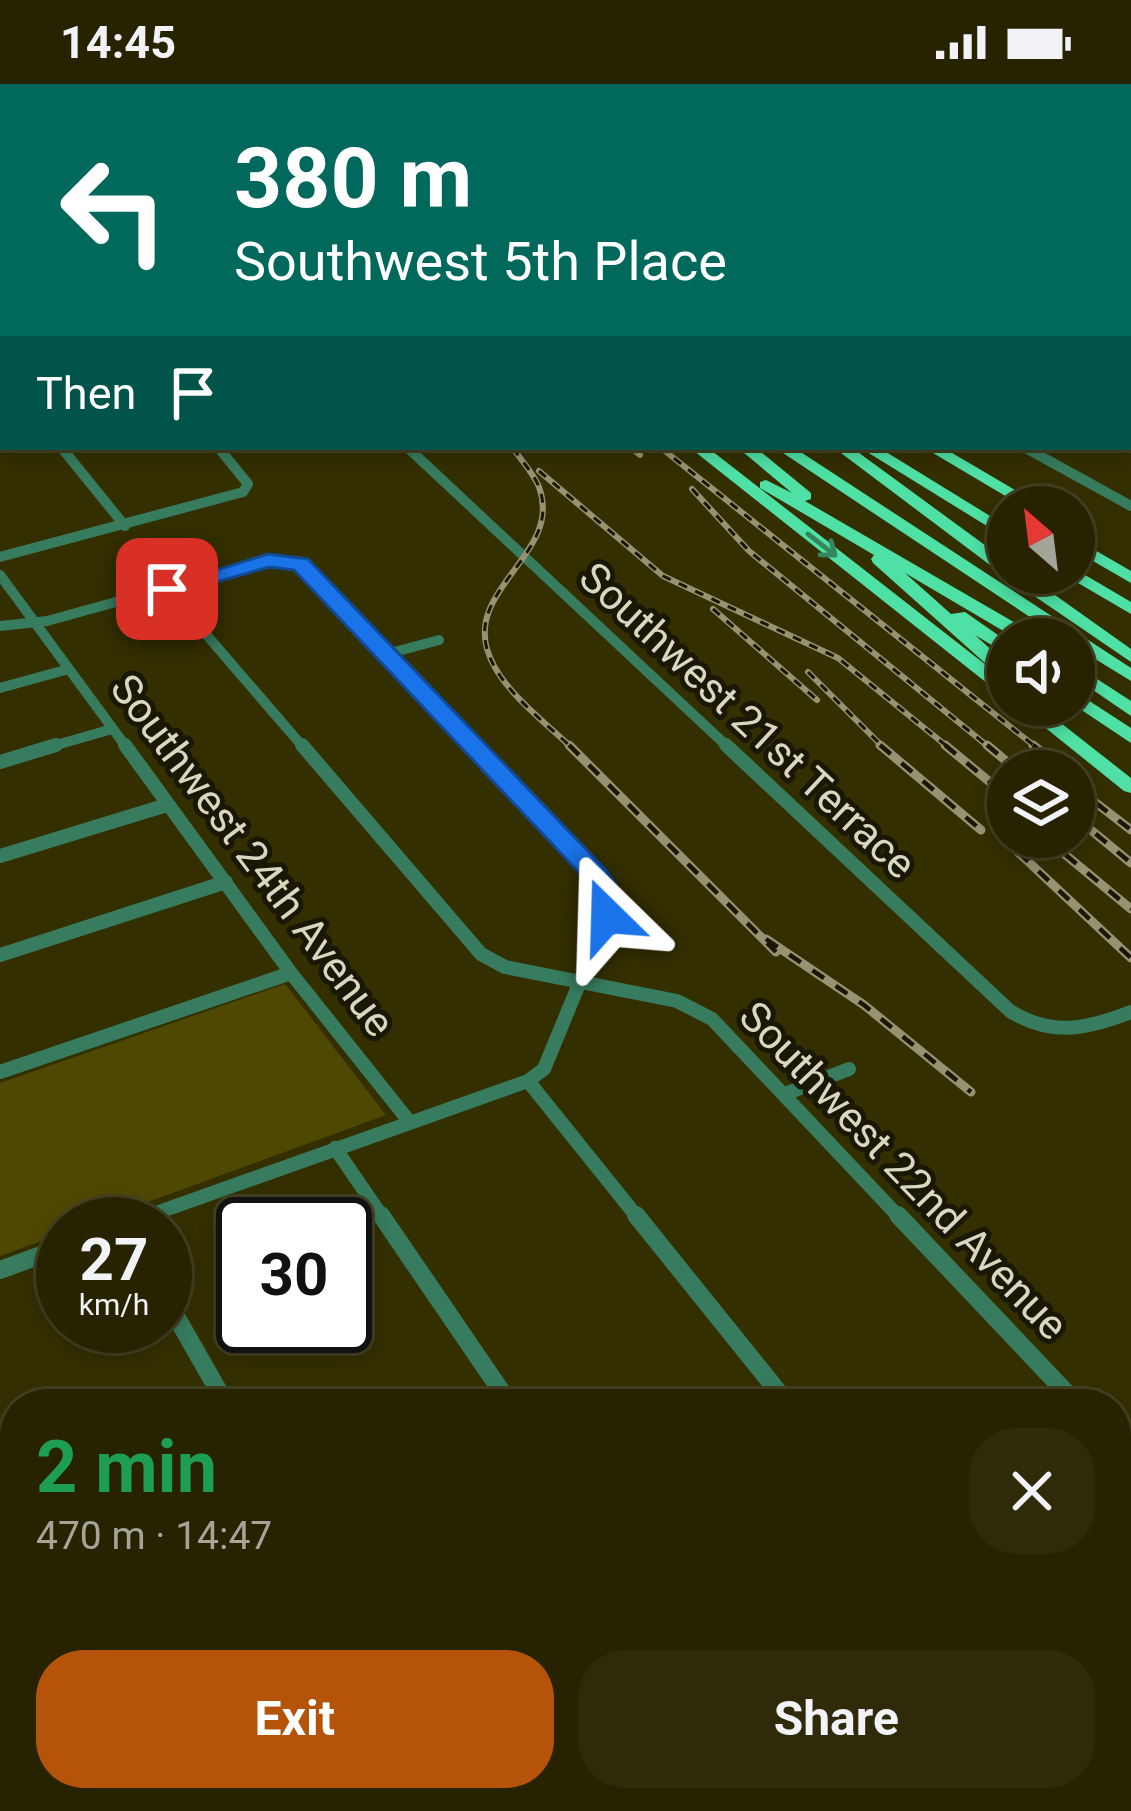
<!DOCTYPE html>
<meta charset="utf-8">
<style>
:root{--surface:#272300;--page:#2f2b0a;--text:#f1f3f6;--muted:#a4a499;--line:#434022;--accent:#b45309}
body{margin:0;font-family:Roboto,sans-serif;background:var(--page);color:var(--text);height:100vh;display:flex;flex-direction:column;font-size:45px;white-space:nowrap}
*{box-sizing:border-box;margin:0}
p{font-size:39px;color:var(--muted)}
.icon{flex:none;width:66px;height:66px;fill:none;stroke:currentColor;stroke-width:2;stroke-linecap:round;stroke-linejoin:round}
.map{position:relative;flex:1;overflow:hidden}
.details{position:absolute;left:0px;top:1305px;width:1131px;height:423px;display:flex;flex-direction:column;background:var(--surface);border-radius:48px 48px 0 0;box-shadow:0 6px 18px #0003,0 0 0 3px var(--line)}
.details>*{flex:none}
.top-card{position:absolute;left:0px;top:0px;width:1131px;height:366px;box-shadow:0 6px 18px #0003,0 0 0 3px var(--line);background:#00695c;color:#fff;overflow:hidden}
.needle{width:78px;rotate:332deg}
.fabs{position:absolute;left:987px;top:402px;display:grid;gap:24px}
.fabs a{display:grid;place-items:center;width:108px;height:108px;border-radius:50%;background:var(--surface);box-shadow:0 6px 18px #0003,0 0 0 3px var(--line);font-size:60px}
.speed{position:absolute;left:36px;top:1113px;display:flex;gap:24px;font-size:60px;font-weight:700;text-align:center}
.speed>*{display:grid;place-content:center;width:156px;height:156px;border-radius:50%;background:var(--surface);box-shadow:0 6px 18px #0003,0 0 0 3px var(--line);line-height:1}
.speed small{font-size:30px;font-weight:400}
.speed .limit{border:6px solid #111;border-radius:18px;background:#fff;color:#111}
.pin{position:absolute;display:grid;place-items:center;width:102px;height:102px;color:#fff;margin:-51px;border-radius:24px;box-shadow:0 6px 18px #0006}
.me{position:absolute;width:132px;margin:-66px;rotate:338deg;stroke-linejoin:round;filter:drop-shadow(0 0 9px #0008)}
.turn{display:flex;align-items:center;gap:42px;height:252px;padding:0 36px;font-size:54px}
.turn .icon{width:156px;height:156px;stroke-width:2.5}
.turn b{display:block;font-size:84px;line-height:102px}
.then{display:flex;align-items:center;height:114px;padding:0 36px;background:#0003;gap:24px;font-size:45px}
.round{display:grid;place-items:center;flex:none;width:126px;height:126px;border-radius:48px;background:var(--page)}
.summary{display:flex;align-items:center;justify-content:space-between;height:204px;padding:0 36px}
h1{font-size:72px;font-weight:700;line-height:90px;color:#1e9e55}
.primary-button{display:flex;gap:24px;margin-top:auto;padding:24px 36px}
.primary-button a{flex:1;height:138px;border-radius:48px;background:var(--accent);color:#fff;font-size:48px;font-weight:700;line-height:138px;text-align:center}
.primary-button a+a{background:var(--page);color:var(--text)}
.status{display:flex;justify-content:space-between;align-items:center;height:84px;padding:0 60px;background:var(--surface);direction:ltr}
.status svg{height:33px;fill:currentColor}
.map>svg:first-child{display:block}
.green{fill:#4f4802}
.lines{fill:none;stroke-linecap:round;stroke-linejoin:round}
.canal{fill:#081a20;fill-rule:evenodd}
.building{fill:#69572f;stroke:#7a6b46;stroke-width:3}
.minor-far3{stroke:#377c5e;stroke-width:9}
.minor-far2{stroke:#377c5e;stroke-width:10}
.minor-far1{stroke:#377c5e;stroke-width:14}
.minor{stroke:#377c5e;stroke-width:18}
.major{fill:#00c88b;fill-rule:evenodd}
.highway{fill:#4ee0a5;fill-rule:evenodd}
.rail-far1-casing{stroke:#979372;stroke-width:6}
.rail-casing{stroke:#979372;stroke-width:9}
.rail-far1{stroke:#191705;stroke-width:3;stroke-dasharray:9;stroke-linecap:butt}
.rail{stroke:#191705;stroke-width:4.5;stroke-dasharray:14;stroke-linecap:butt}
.oneway{stroke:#36865d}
.route{fill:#1a73e8;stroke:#114b97;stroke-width:3}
.labels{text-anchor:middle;stroke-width:10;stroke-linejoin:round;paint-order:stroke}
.street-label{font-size:42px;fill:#d9d7bf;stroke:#191705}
</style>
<div class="status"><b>14:45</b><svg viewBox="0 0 49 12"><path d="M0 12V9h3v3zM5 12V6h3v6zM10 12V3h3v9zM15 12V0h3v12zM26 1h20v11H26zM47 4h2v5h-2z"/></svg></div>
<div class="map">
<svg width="1131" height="1727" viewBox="0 0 1131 1727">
<rect width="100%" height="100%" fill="#342f00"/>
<path class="green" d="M285,900l101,131 -298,109h-25v9l-63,23v-173z"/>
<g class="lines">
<path class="canal" d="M1131,42v6l-3,1v-6z
M1128,102h3v6h-3z"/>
</g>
<path class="building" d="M1128,233h3v40l-3,-2z"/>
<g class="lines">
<path class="minor-far3" d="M483,0l4,3
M761,0l5,3
M161,3l9,-2
M940,3l14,-3
M0,289l3,4"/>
<path class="minor-far2" d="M61,363l64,79
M407,363l322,301
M1024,363l107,59
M0,473l243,-65 5,-8 -30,-37
M0,491l127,173
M167,505l137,159
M0,542l47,-5 221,-61 33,4 175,184
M387,570l52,-14
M0,604l69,-19
M46,664l66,-19"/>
<path class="minor-far1" d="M125,661l166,228 117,147
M302,661l179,209 24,13 172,34 35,18 188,199
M473,661l124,131 11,18 -1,22 -63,153 -16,12 110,137
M726,661l284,266c42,26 77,18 121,1
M0,678l56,-17
M0,772l167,-51
M0,871l226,-73
M0,988l291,-99
M785,1010l64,-25
M335,1064l48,70
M142,1134l386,-137"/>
<path class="minor" d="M381,1131l129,189
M636,1131l152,189
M898,1131l179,189
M125,1140l25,-9
M0,1186l63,-23
M165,1213l61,107
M1116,1361l15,16
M1116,1441l15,-9
M0,1594l15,-6
M1116,1674l15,-8
M117,1713l6,14
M452,1713l8,14
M1072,1713l11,14
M1015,1727l29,-14"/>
<path class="major" d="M1131,1541v22l-15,6v-22z
M1131,1579v23l-15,7v-23z
M728,1713h47l-4,8 -16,6h-46l4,-8z
M834,1713h43l-4,8 -14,6h-43l4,-8z"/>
<path class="highway" d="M0,0h38l-38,6z
M255,0h13l3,3h-13z
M330,0h13l3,3h-13z
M375,0h13l3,3h-13z
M425,0h13l2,3h-13z
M689,363h18l288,225 -122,-109 -2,-4 3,-4 -114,-67v-6l6,-2 26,13 -55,-46h18l56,46v6l-6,2 231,134 3,4h-22l-112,-66 46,41 14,-2 43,30v13l-33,-20 33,30v14l-5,-1 5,4v14l-6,-1z
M774,363h19l338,221v13l-57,-35v-7h-11z
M833,363h18l157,115v11h16l107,76v13l-129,-88z
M859,363h19l130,80v12z
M923,363h19l102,60h-20z
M1074,454l57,33v12l-57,-33z
M1075,485l56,33v12l-70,-41h13z
M1074,580l57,37v15l-57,-39z
M1074,607l57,37v15l-57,-38z
M1017,621h21l93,73v15l-7,-2z"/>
<defs>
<path id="rail-far1" d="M207,0l4,3
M630,363l10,8
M660,363l377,301
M513,364c8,12 21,26 26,39 24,65 -70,99 -52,162 11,39 57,72 85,99
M539,387l124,105 175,82 111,90
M692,405l57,62 241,197
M713,525l104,91
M808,588l76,76"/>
<path id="rail" d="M569,661l207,207
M880,661l101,85
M945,661l63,52
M987,661l31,26
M1033,661l32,26
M1074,702l57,44
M1074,732l57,47
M1044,753l87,72
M1018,768l113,106
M766,855l98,66 107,87"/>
</defs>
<use href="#rail-far1" class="rail-far1-casing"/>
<use href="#rail" class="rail-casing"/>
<use href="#rail-far1" class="rail-far1"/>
<use href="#rail" class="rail"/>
</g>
<defs><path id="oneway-shaft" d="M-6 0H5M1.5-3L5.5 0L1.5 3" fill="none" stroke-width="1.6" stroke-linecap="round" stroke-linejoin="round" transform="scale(3)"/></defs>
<use class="oneway" href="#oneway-shaft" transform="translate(822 461) rotate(38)"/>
<path class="route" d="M268,470l40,5 298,311 16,24 -5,28h-19l-3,-28 -8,-13 -293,-311 -25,-3 -102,29 -11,-7z"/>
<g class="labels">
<g class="street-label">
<text transform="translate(748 636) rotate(43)" y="15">Southwest 21st Terrace</text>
<text transform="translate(253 771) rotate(53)" y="15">Southwest 24th Avenue</text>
<text transform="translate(904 1086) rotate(46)" y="15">Southwest 22nd Avenue</text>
</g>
</g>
</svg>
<div class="fabs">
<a><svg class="needle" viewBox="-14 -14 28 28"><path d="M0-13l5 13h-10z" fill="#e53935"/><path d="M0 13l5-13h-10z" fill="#a4a499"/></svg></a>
<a><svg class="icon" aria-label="sound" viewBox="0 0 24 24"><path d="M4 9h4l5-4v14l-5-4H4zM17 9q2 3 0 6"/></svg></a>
<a><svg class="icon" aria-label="layers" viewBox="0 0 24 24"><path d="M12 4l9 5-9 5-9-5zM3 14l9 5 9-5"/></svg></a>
</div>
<div class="speed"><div>27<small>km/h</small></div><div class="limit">30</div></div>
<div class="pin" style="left:167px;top:505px;background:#d93025"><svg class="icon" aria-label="arrive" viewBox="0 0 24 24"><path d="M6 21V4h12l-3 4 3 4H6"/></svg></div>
<svg class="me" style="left:607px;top:832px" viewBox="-20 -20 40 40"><path d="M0-17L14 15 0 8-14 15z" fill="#1a73e8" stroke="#fff" stroke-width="4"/></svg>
<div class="top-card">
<div class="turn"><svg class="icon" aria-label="left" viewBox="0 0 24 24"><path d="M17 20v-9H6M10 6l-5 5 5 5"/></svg><div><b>380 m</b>Southwest 5th Place</div></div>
<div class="then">Then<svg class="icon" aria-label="arrive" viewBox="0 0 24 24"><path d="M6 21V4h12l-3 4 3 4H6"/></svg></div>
</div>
<section class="details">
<div class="summary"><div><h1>2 min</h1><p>470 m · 14:47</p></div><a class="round"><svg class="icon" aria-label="close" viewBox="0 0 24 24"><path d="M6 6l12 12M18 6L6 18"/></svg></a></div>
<div class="primary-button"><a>Exit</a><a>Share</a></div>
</section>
</div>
